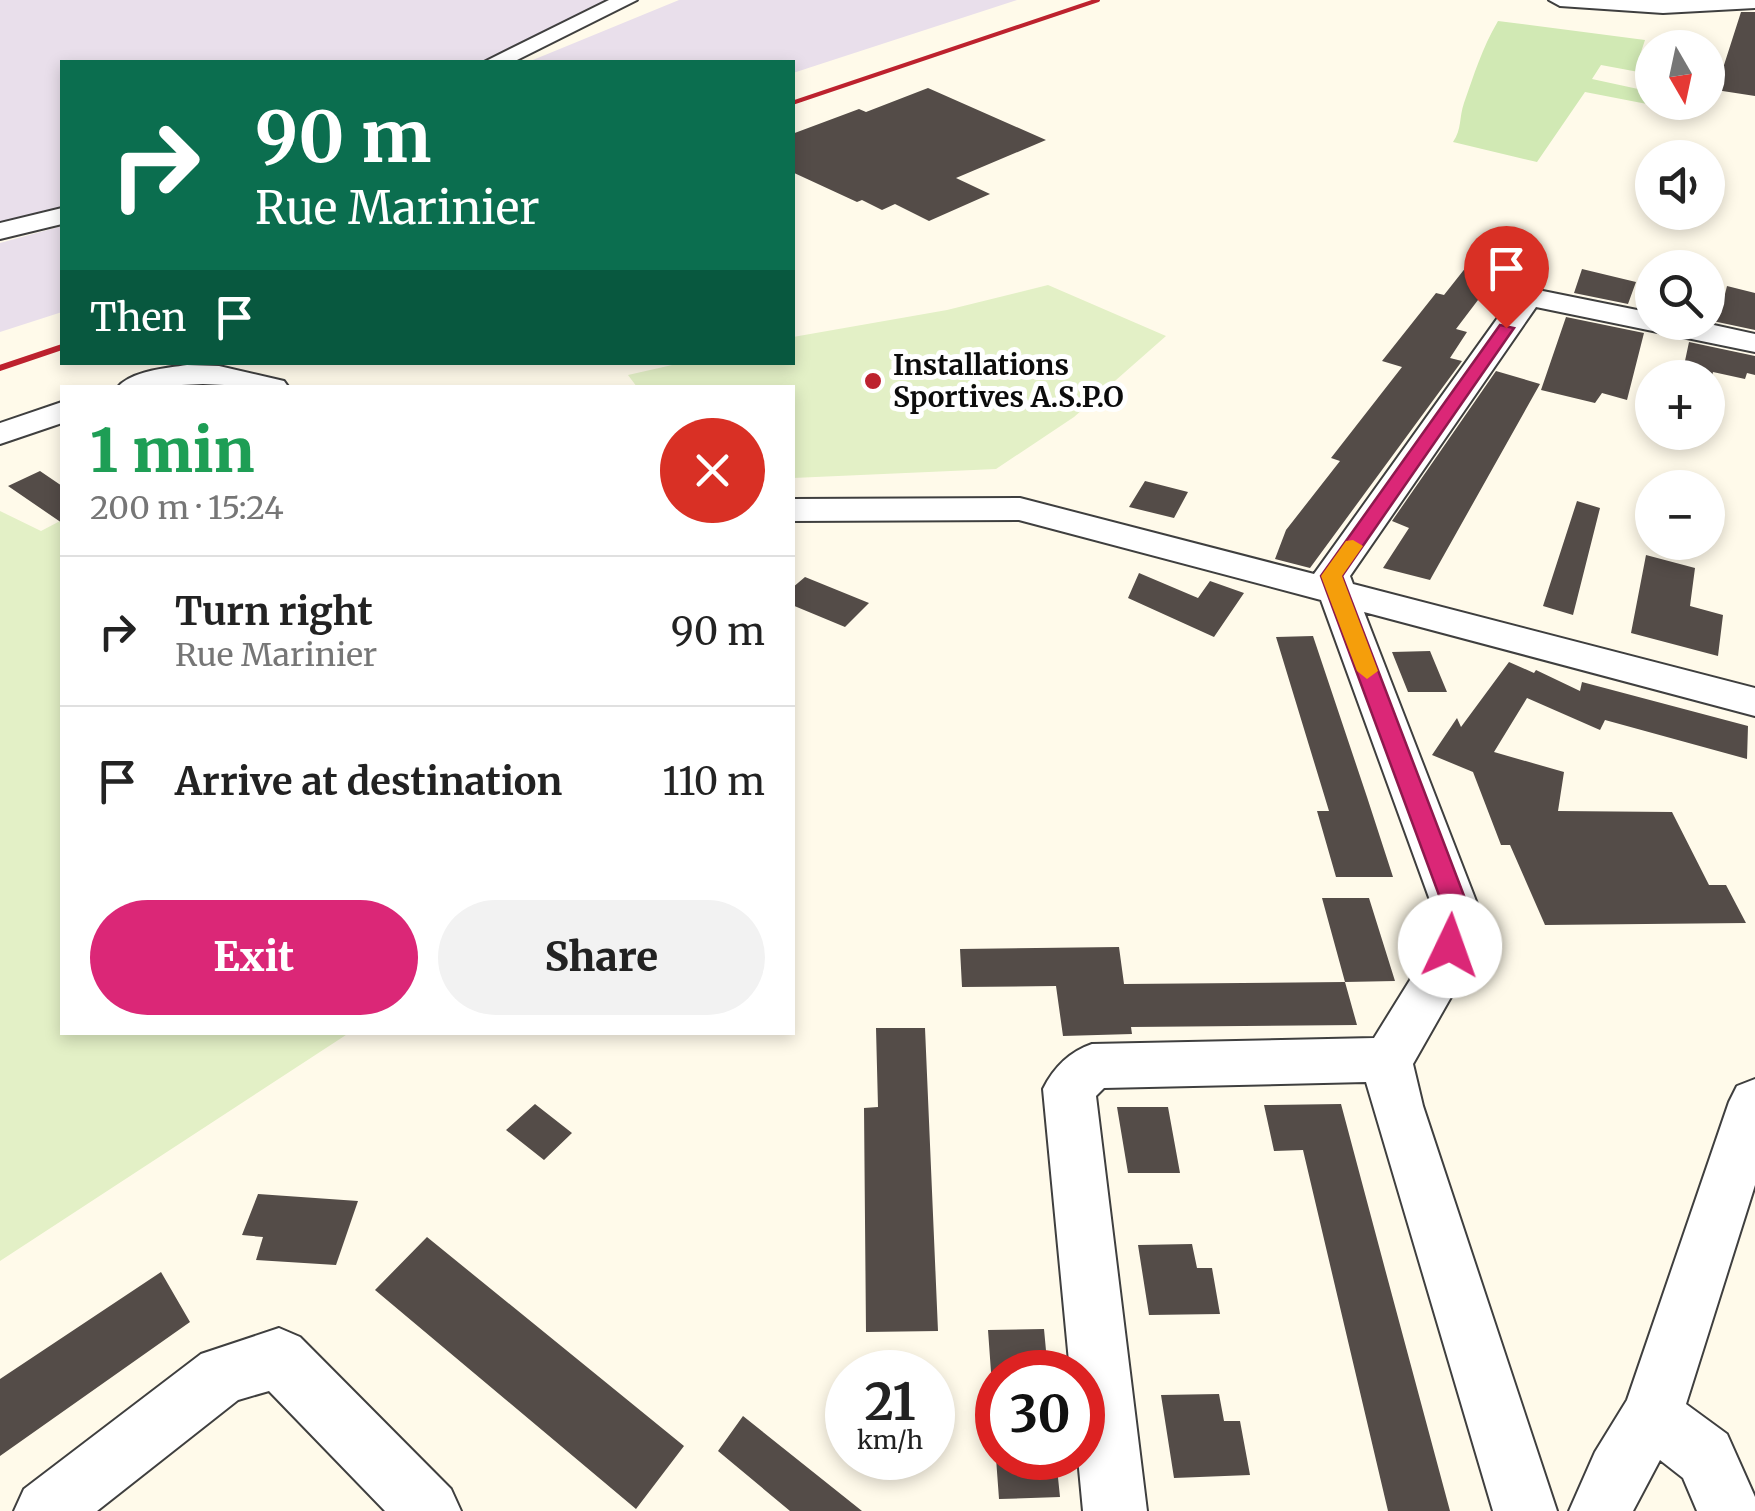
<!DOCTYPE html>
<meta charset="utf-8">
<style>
:root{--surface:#fff;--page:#f2f2f2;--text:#222;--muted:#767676;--line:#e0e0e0;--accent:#db2777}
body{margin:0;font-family:Merriweather,serif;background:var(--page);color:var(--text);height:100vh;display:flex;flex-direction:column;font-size:38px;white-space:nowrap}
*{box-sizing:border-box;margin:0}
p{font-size:32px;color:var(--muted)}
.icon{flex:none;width:55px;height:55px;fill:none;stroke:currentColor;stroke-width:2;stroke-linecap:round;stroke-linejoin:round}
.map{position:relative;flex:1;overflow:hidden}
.panel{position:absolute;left:60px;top:385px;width:735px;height:650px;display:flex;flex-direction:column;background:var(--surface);border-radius:0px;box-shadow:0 5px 15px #0003}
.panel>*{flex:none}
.banner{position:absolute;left:60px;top:60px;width:735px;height:305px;border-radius:0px;box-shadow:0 5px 15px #0003;background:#0b6e4f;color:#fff;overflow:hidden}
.needle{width:65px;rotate:171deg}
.tools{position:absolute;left:1635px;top:30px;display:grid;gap:20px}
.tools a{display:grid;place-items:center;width:90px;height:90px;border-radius:50%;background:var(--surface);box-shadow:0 5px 15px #0003;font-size:50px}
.speed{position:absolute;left:825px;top:1350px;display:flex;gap:20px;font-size:50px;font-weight:700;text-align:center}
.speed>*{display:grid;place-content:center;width:130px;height:130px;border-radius:50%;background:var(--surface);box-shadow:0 5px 15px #0003;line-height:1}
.speed small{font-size:25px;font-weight:400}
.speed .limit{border:15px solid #d22;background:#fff;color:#111}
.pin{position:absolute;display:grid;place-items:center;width:85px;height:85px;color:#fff;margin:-102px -42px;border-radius:50% 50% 50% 0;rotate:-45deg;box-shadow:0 0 10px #0007}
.pin .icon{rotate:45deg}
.me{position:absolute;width:110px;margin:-55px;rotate:3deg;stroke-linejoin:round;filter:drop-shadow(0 0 8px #0008)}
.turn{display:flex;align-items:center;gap:35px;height:210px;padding:0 30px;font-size:45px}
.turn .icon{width:130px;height:130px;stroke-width:2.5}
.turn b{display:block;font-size:70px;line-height:85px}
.then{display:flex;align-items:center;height:95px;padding:0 30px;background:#0003;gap:20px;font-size:38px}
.round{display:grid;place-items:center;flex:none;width:105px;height:105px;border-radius:52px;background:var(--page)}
.head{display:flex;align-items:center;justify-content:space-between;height:170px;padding:0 30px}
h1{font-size:60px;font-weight:800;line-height:75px;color:#1e9e55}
.action{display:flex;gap:20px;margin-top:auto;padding:20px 30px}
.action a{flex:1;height:115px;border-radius:60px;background:var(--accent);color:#fff;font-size:40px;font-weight:800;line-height:115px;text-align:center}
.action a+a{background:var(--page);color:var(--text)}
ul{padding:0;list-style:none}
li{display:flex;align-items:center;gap:30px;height:150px;padding:0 30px;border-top:2px solid var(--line)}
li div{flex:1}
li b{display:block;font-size:38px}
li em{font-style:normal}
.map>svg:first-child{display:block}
.industrial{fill:#e9dfeb}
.green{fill:#d1e9b4}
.pitch{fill:#e3f0c6}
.building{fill:#544c48}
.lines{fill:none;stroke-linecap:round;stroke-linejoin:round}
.street-casing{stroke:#3f3f3f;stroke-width:4}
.street{fill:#fff;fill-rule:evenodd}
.rail-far1{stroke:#bd222e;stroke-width:4}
.rail{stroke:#bd222e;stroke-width:6}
.route{fill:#db2777;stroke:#8e194d;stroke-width:2.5}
.slow{fill:#f59e0b}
.poi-dot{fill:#bd222e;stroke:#fff;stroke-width:4}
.labels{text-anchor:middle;stroke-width:10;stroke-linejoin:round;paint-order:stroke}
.far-poi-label{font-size:28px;font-weight:bold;fill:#0c0c0c;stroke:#fff;text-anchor:start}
</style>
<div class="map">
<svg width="1755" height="1511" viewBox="0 0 1755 1511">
<rect width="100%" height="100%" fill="#fffaea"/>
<path class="industrial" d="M0,0h640l-129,62h-449v162l-62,17z
M679,0h338l-224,73 -1,-11h-264z
M62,226v86l-62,20v-89z"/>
<path class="green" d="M1498,21l147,19 -6,18 7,2 -2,13 -43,-8 -9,14 60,13 -5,12 -62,-12 -48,70 -84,-20c9,-13 6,-25 11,-39 10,-28 18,-55 34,-82z"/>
<path class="pitch" d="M1048,285l118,51 -92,81 -78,52 -203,9 -1,-90 -155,-1 -9,-12 53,-12 111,-1 1,-25 154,-27z
M0,511l41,20 21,-11v512l287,1 -349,228z"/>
<path class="building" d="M1741,12h14v84l-39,-6z
M928,88l118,52 -90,38 34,16 -61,27 -34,-17 -13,6 -20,-10 -5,2 -65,-30v-38l67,-25 7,3z
M1493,233l37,9 -26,30 -4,-1 -44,58 11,3 -17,26 12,3 -152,207 -35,-9 11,-29 54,-69 -9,-3 71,-91 -20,-6 54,-68 8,2z
M1582,269l54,13 -8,22 -54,-11z
M1727,286l28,7v37l-47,-10v-30l17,4z
M1566,317l78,16 -17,67 -25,-7 -7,10 -54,-13z
M1689,342l66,14v19l-8,-2 -2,6 -32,-7 -2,9 -29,-6z
M1496,371l44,13 -110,196 -47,-12 26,-40 -17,-7z
M40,471l22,15v37l-54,-37z
M1145,481l43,11 -14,26 -45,-11z
M1577,501l23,7 -27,107 -30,-9z
M1646,555l49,13 -5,38 33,9 -5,41 -87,-23z
M1139,573l59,25 12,-17 34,12 -30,44 -86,-39z
M805,577l64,26 -24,24 -53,-22v-17z
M1313,636l54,161 26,80h-57l-19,-66h12l-53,-174z
M1430,651l17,41h-39l-16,-40z
M1509,662l25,11 2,-3 44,21 2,-9 166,44 -1,33 -142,-39 -5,10 -73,-32 -33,54 70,20 -6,39 114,1 37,73h17l20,38 -201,2 -35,-80h-9l-28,-73 -41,-17 25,-37 4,9z
M1322,898h47l26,83 -50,1z
M1119,947l5,37 221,-2 12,43 -226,2 1,7 -69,2 -7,-50 -94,1 -2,-38z
M876,1028h49l13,303 -72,1 -2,-224 14,-1z
M535,1104l37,29 -28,27 -38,-30z
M1341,1104l44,165 65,242h-62l-85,-361 -29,1 -10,-46z
M1117,1107h51l12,66h-52z
M258,1194l100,7 -22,64 -80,-5 7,-23 -21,-2z
M427,1237l257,209 -48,63 -261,-219z
M1192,1244l5,24h15l8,46 -71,1 -11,-70z
M161,1272l29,50 -190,134v-77z
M1044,1329l4,43h-57l-3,-42z
M1219,1394l5,27h16l10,54 -76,3 -13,-83z
M743,1416l119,95h-72l-72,-60z
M996,1458h60l4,39 -61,2z"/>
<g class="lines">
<defs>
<path id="street" d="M609,0h28l-124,62h-29z
M1549,0h206v8l-92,5 -103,-7z
M62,208v16l-62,15v-16z
M1528,288l124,25v9h48l55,12v18l-219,-45 -186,269 3,8 402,104v28l-391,-104 117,302 -26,76 -42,74 10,42 134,405h-64l-127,-429 -262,6 -8,8 51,415h-64l-5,-53h4v-86h-12l-27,-283c11,-22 26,-37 49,-45l282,-6 36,-58 25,-66 -114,-314 -302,-80 -227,1v-22l228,-1 294,76 203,-283z
M187,365l32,1 65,15 5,7 -86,-4 -86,4c13,-17 50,-20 70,-23z
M62,402v21l-62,21v-21z
M1755,1079v106l-69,219 41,30 28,63v14h-58l-14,-33 -23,-18 -27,51h-64l26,-59 32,-52 102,-298 8,-16z
M279,1328l21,9 151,152 10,22h-76l-116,-120 -31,9 -141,111h-83l10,-22 177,-135z"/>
</defs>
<use href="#street" class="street-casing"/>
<use href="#street" class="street"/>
<path class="rail-far1" d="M792,103l306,-103"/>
<path class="rail" d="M0,368l62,-21"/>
</g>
<path class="route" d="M1500,325l14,3 -172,248 129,338 -11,39 -10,3 -9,-3 -3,-7 8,-32 -125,-338z"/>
<path class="slow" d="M1353,540l10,6 -21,30 36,95 -11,8 -10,-8 -36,-95 25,-35z"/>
<circle class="poi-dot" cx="873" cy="381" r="10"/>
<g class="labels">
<g class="far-poi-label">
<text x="893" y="375">Installations<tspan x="893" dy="32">Sportives A.S.P.O</tspan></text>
</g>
</g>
</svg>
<div class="tools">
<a><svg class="needle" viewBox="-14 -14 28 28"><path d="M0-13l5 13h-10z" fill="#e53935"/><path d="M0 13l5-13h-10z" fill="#767676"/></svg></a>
<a><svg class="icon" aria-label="sound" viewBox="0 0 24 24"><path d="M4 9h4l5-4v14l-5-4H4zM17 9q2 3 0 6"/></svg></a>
<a><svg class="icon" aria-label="search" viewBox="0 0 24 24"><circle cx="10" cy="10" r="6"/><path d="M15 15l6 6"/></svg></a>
<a>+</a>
<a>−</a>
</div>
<div class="speed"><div>21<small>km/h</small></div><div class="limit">30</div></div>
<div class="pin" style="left:1506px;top:328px;background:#d93025"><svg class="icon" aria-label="arrive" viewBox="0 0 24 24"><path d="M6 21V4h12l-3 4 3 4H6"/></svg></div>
<svg class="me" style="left:1450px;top:946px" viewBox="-20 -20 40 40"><circle r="19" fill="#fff"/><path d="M0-13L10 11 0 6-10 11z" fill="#db2777"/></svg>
<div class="banner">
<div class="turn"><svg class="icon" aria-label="right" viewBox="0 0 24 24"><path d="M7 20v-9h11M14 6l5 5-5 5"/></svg><div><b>90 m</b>Rue Marinier</div></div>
<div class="then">Then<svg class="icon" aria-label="arrive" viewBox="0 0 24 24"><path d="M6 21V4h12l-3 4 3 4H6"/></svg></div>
</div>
<section class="panel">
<div class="head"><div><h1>1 min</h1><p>200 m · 15:24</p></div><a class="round" style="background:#d93025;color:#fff"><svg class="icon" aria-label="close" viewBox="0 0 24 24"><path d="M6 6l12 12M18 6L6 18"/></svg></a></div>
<ul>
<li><svg class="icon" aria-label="right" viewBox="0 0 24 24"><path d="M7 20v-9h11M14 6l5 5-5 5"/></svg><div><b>Turn right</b><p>Rue Marinier</p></div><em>90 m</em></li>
<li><svg class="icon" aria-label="arrive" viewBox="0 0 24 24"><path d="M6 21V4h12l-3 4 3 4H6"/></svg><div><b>Arrive at destination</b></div><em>110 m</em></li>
</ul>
<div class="action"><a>Exit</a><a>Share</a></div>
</section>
</div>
